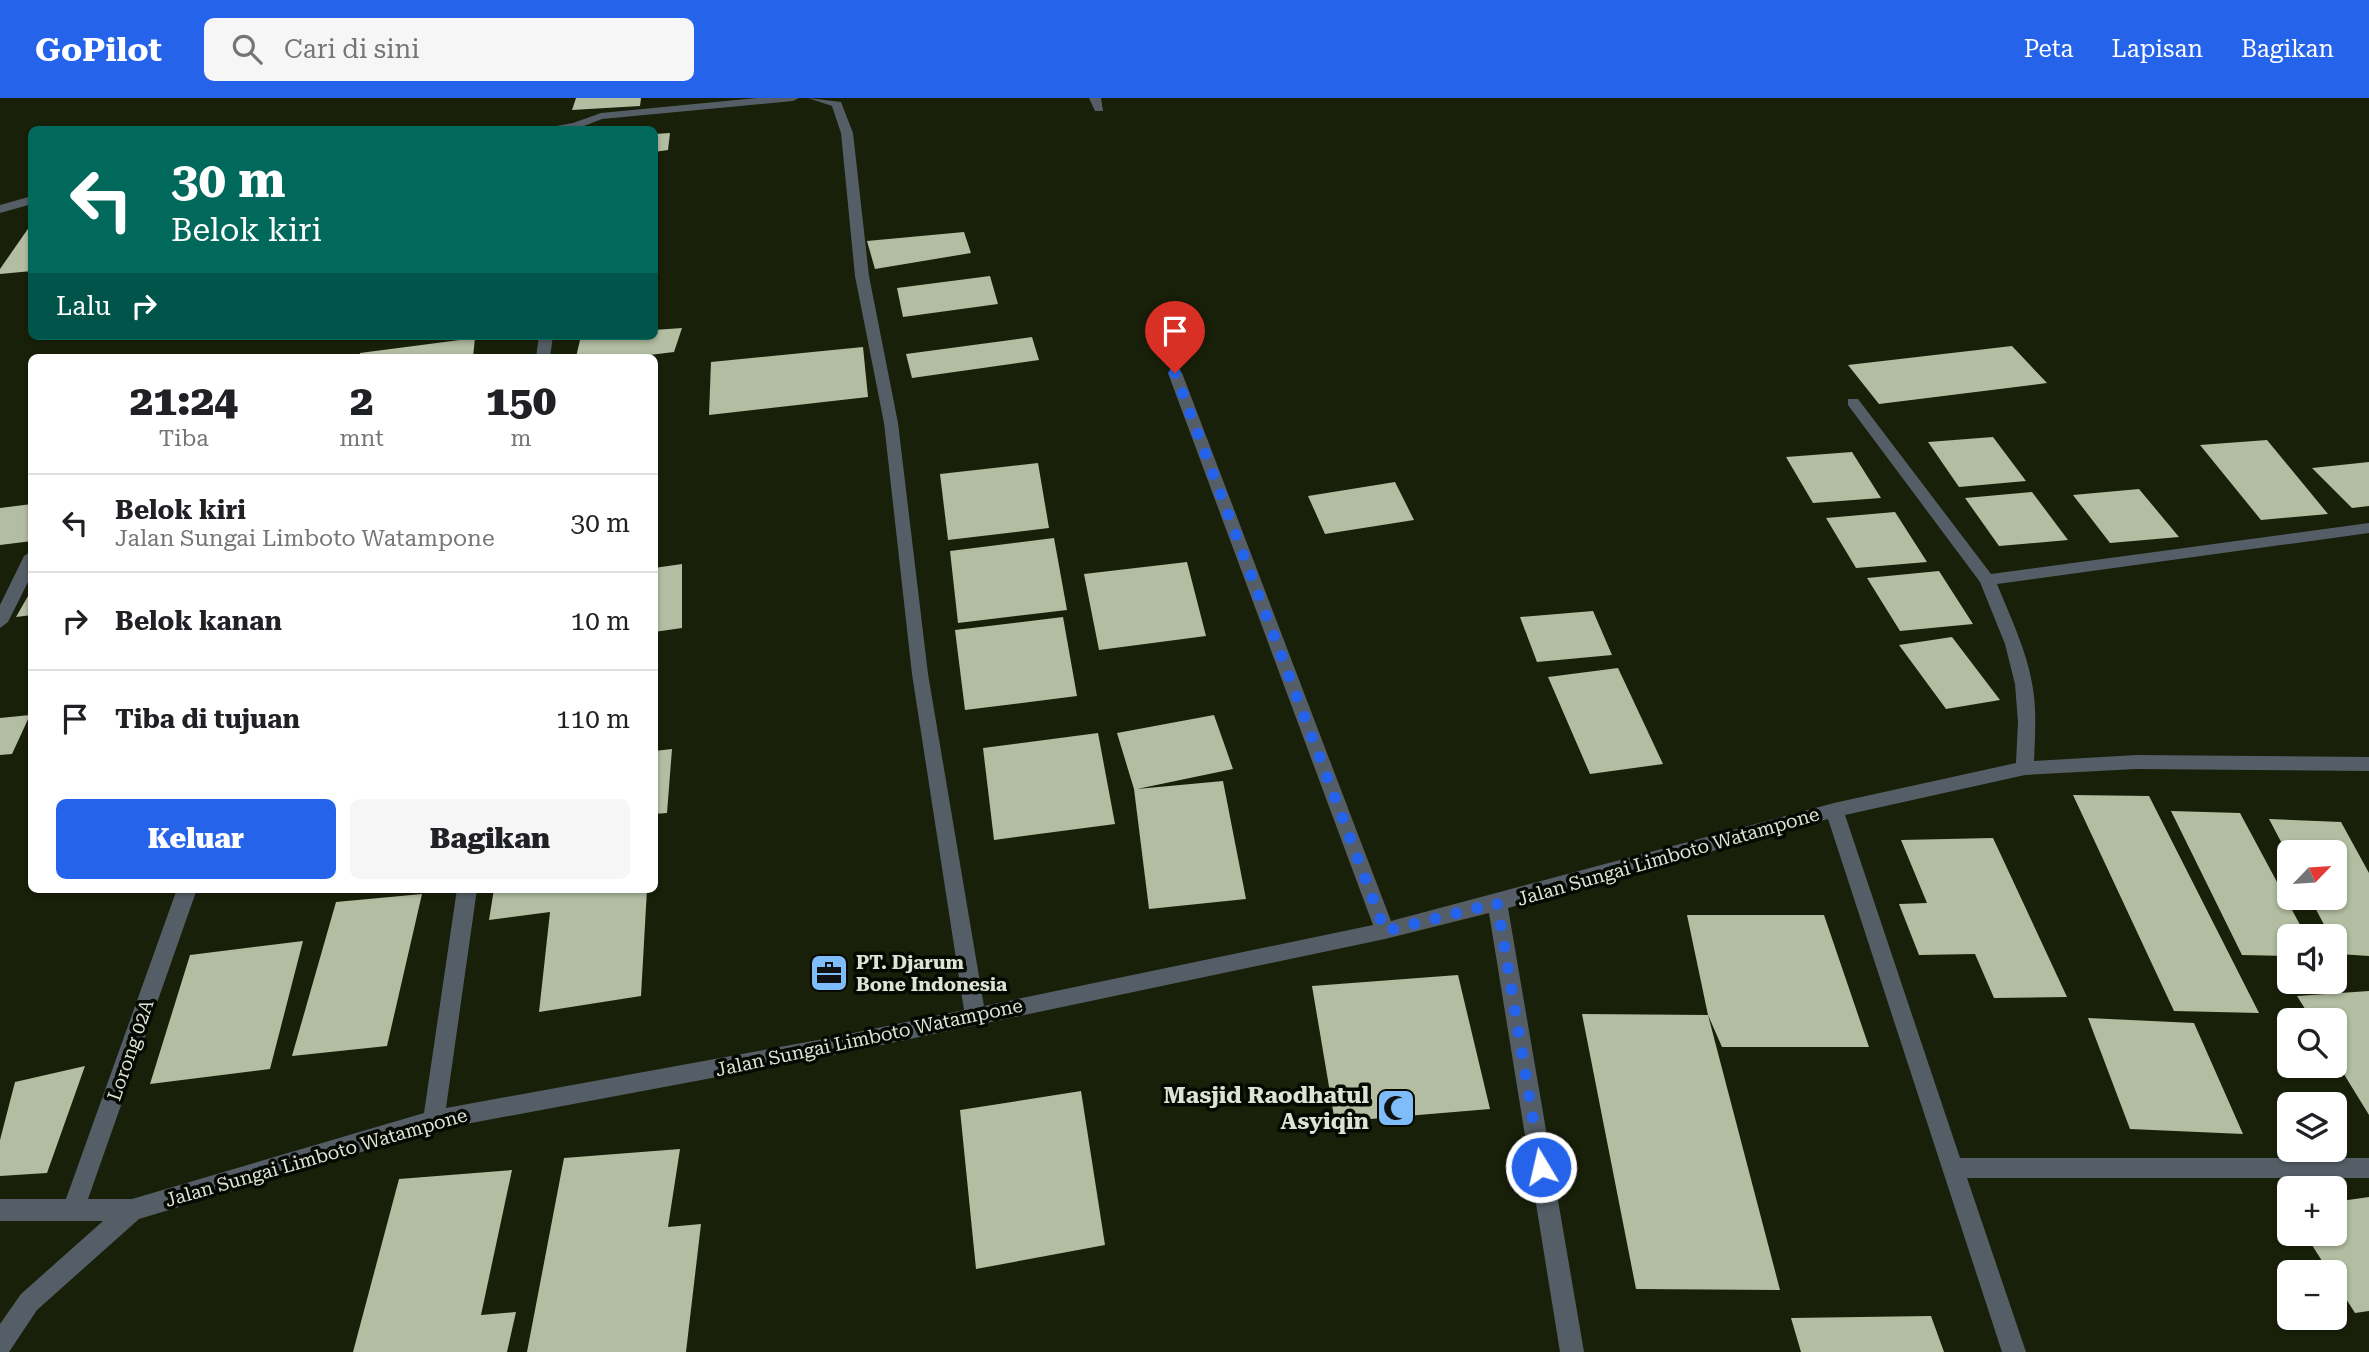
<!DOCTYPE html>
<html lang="id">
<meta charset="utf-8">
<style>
:root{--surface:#fff;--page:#f6f6f6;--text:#202124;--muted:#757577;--line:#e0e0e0;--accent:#2563eb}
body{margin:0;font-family:"Roboto Serif",serif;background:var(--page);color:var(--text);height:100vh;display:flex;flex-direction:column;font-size:26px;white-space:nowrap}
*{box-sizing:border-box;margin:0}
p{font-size:23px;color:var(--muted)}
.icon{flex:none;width:38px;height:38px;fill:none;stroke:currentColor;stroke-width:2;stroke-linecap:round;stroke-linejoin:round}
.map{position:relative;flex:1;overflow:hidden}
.details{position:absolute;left:28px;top:256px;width:630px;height:539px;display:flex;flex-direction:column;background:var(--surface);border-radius:10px;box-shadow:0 2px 5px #0004}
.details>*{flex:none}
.banner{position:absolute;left:28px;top:28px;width:630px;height:214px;border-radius:10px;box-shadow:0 2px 5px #0004;background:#00695c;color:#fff;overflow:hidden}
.needle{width:46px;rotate:65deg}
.fabs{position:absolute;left:2277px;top:742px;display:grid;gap:14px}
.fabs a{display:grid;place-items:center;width:70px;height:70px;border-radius:10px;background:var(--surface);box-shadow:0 2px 5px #0004;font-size:35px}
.pin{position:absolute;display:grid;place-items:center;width:60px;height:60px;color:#fff;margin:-72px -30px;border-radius:50% 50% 50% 0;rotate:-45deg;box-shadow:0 0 7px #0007}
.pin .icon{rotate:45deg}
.me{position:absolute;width:77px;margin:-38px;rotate:351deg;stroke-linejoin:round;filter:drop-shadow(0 0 5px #0008)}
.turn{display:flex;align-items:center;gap:24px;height:147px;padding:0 28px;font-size:32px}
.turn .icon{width:91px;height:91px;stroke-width:2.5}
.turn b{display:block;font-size:49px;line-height:60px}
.then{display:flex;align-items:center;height:66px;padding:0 28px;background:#0003;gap:14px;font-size:26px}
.eta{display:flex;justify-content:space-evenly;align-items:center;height:119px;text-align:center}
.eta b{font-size:42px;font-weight:800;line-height:49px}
.primary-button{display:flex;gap:14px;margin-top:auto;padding:14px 28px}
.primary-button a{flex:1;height:80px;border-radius:10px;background:var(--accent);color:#fff;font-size:28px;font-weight:800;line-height:80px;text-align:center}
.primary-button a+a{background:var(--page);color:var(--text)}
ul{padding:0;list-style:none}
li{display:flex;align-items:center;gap:21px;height:98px;padding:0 28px;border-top:2px solid var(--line)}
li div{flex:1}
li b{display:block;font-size:26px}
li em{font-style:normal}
header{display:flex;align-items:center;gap:42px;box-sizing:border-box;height:98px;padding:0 35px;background:var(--accent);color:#fff}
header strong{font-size:33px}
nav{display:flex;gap:38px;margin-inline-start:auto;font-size:24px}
.search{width:490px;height:63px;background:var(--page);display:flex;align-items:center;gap:18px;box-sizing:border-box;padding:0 24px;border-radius:10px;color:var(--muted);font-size:26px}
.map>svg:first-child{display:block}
.building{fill:#b2bda1}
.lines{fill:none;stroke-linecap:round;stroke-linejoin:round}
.minor{fill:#555e67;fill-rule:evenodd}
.route{stroke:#2563eb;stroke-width:12;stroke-dasharray:0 21.6}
.labels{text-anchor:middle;stroke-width:7;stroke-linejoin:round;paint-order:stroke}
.street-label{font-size:19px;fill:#dee4d5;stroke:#060802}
.poi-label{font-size:19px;font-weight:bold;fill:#dee4d5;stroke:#060802;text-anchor:start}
.near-poi-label{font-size:23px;font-weight:bold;fill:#dee4d5;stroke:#060802;text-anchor:end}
</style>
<header>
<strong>GoPilot</strong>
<div class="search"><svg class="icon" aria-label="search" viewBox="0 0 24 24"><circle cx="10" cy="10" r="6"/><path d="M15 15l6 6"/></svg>Cari di sini</div>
<nav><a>Peta</a><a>Lapisan</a><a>Bagikan</a></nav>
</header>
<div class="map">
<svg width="2369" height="1254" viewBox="0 0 2369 1254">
<rect width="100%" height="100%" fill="#192009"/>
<path class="building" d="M576,0h65l-1,8 -68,4z
M670,35l-2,17 -14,2v-18z
M32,125v48l-32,3v-5z
M964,134l7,21 -96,16 -8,-28z
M990,178l8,28 -95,13 -6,-29z
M682,230l-8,24 -41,5h-57l5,-21h73v-6z
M1032,239l7,23 -127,18 -6,-24z
M475,240l-2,19h-114l1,-4z
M2012,248l35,37 -168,21 -31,-39z
M863,249l5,50 -159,18 2,-53z
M1993,339l33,44 -67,6 -31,-45z
M2267,342l61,74 -67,6 -61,-75z
M1852,354l29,46 -68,5 -27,-46z
M2369,364v44l-17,2 -40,-40z
M1038,365l11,65 -101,12 -8,-66z
M1395,384l19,38 -89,14 -17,-38z
M2139,391l40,48 -69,6 -37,-48z
M2032,394l36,48 -69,6 -34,-48z
M32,406v37l-32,4v-37z
M1895,414l32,50 -71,6 -30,-50z
M1054,440l13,72 -109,13 -8,-72z
M1187,464l19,74 -107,14 -15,-76z
M682,466v64l-28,4v-64z
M1939,473l34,53 -73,7 -33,-53z
M32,491v26l-16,2z
M1593,513l19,44 -75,7 -17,-45z
M1063,519l14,79 -112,14 -10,-80z
M1952,539l48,63 -54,9 -47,-64z
M1618,570l45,96 -73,10 -42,-97z
M30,617l-18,39 -12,1v-37z
M1214,617l19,54 -96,20 86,-8 23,118 -97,10 -15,-120 -17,-56z
M1098,635l17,91 -121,16 -11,-92z
M672,651l-5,64 -13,1v-63z
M2073,697l76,1 110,217 -85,-2z
M2171,713l69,2 66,123h-17v20l-47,-1z
M2269,721l72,3 28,51v83l-30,-2 -5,-18h-4l-20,-38h24v-46h-45v5z
M1993,740l74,159 -73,1 -19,-44 -56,1 -20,-51 28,-1 -26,-63z
M494,791h153l-6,107 -102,16 11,-100 -61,8z
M422,796l-35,152 -95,10 44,-154z
M1687,817h137l45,132h-147l-14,-32 72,275 -144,-1 -54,-275 126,1z
M303,843l-33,128 -120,15 40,-129z
M1458,877l32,134 -155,13 -23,-136z
M2369,893v124l-35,-57v-38h-22l-15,-24z
M2088,920l106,5 49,111 -113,-5z
M85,968l-38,107 -47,3v-36l15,-58z
M1081,993l24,154 -129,24 -16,-159z
M680,1051l-12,78 33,-3 -15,128h-159l37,-194z
M512,1072l-31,145 35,-3 -9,40h-154l46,-173z
M2369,1099v114l-14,2 -21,-33v-8h-5l-24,-38h29v-32z
M1931,1218l13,36h-143l-10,-34z"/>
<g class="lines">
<path class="minor" d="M757,0h42l-6,3 -191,18 -26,10 -42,1 39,-7 28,-10z
M808,0l33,4 12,31 16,143 29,147 30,251 56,332 389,-81 -205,-552 2,-3 5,-1 7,4 209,548 443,-118 182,-40 2,-41 -3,-38 -10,-40 -25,-62 -132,-177v-6h10l133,175 378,-51v10l-372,51c13,32 29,65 35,99 5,25 3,52 2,78l102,-6 233,2v14l-233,-2 -111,6 -180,40 115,343h409v20h-402l59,174h-24l-174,-533 -320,89 76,444h-24l-71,-439 -104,26 -556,117 -395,74 -295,89 -102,91 -28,42h-9v-28l21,-30 82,-73h-103v-22h66l111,-310h20l-109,310h44l292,-86 33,-224h20l-31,219 383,-70 135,-28 -52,-336 -28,-251 -29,-147 -14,-143 -9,-27z
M1089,0h12l2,13h-8z
M32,98v8l-32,9v-8z
M539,238h14l-3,21h-14z
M32,453v23l-24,48 -8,6v-23l24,-49z"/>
</g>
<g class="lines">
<path class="route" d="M1175,275l210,558 112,-28 44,264"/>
</g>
<defs>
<symbol id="office-square" viewBox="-11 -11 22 22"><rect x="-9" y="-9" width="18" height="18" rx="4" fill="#7ebdf9" stroke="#060802"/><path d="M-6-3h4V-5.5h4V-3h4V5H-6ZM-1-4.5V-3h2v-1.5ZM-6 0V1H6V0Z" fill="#111"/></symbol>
<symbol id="mosque-square" viewBox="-11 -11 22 22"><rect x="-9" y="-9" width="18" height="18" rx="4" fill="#7ebdf9" stroke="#060802"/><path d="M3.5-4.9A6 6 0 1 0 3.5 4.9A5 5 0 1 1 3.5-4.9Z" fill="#111"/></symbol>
</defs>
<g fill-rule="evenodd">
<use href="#office-square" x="807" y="853" width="44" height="44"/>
<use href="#mosque-square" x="1374" y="988" width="44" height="44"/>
</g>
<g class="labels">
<g class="street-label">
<text transform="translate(1668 758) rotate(-16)" y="7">Jalan Sungai Limboto Watampone</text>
<text transform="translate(869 939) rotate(-12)" y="7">Jalan Sungai Limboto Watampone</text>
<text transform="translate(130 952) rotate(-71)" y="7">Lorong 02A</text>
<text transform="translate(316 1059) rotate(-16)" y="7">Jalan Sungai Limboto Watampone</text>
</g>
<g class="poi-label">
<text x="856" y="871">PT. Djarum<tspan x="856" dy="22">Bone Indonesia</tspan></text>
</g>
<g class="near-poi-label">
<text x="1369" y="1005">Masjid Raodhatul<tspan x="1369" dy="26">Asyiqin</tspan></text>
</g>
</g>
</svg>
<div class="fabs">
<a><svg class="needle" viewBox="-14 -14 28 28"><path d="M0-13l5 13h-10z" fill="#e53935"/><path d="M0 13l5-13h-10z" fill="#757577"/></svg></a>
<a><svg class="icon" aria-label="sound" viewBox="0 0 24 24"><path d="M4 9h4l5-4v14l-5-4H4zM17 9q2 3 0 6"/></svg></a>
<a><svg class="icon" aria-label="search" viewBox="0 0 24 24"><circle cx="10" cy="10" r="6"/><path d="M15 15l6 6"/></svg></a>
<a><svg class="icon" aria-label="layers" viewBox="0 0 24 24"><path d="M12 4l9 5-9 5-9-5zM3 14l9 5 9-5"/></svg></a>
<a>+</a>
<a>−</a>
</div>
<div class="pin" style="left:1175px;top:275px;background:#d93025"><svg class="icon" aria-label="arrive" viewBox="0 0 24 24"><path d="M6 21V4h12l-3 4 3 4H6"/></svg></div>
<svg class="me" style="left:1541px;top:1069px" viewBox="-20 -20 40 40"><circle r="17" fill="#2563eb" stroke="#fff" stroke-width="3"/><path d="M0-11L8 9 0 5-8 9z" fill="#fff"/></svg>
<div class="banner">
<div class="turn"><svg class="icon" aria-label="left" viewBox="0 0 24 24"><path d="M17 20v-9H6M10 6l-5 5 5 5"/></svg><div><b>30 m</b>Belok kiri</div></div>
<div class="then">Lalu<svg class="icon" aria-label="right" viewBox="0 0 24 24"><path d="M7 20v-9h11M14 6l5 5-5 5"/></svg></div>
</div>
<section class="details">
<div class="eta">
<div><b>21:24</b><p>Tiba</p></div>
<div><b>2</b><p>mnt</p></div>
<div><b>150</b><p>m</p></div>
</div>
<ul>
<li><svg class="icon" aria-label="left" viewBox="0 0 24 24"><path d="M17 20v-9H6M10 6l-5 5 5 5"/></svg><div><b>Belok kiri</b><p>Jalan Sungai Limboto Watampone</p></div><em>30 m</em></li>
<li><svg class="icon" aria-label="right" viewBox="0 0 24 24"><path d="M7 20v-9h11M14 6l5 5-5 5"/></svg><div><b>Belok kanan</b></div><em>10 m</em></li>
<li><svg class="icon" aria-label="arrive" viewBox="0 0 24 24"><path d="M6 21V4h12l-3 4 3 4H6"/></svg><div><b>Tiba di tujuan</b></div><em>110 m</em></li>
</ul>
<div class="primary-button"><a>Keluar</a><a>Bagikan</a></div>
</section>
</div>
